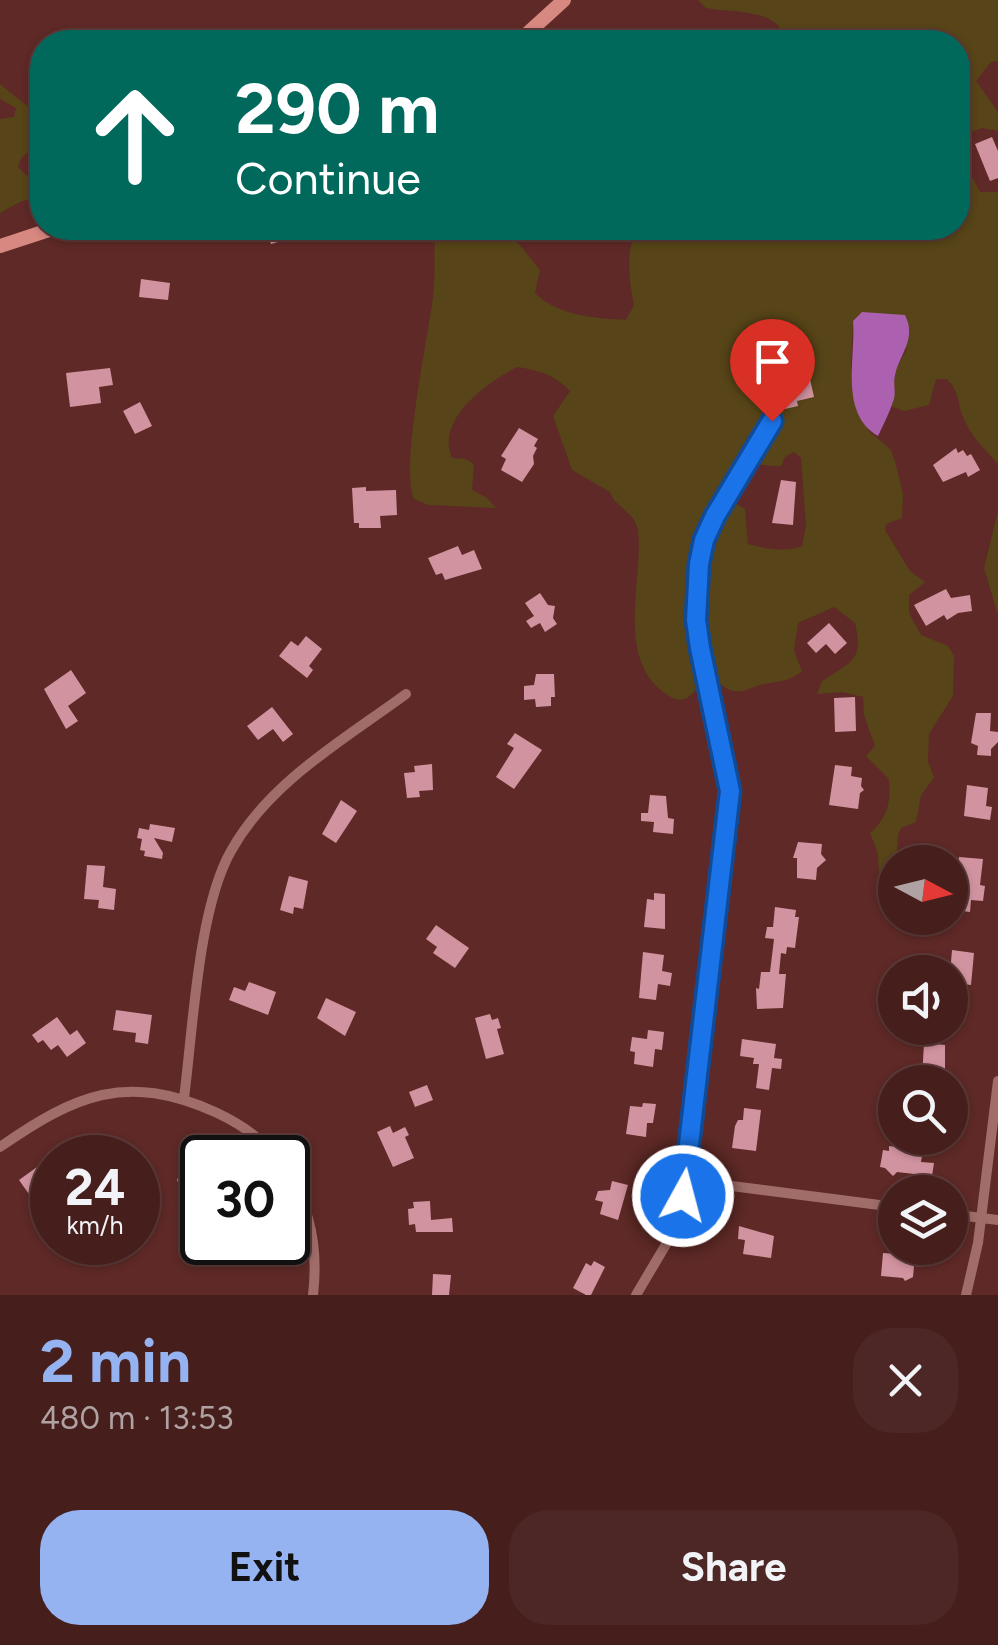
<!DOCTYPE html>
<meta charset="utf-8">
<style>
:root{--surface:#461f1c;--page:#4d2725;--text:#f1f3f6;--muted:#b0a2a3;--line:#5e3d3b;--accent:#95b2f1}
body{margin:0;font-family:Figtree,sans-serif;background:var(--page);color:var(--text);height:100vh;display:flex;flex-direction:column;font-size:38px;white-space:nowrap}
*{box-sizing:border-box;margin:0}
p{font-size:32px;color:var(--muted)}
.icon{flex:none;width:55px;height:55px;fill:none;stroke:currentColor;stroke-width:2;stroke-linecap:round;stroke-linejoin:round}
.map{position:relative;height:1295px;overflow:hidden}
.side{display:flex;flex-direction:column;background:var(--surface);flex:1}
.side>*{flex:none}
.hud{position:absolute;left:30px;top:30px;width:940px;height:210px;border-radius:40px;box-shadow:0 2px 8px #0004,0 0 0 2px var(--line);background:#00695c;color:#fff;overflow:hidden}
.needle{width:65px;rotate:97deg}
.fabs{position:absolute;left:878px;top:845px;display:grid;gap:20px}
.fabs a{display:grid;place-items:center;width:90px;height:90px;border-radius:50%;background:var(--surface);box-shadow:0 2px 8px #0004,0 0 0 2px var(--line);font-size:50px}
.speed{position:absolute;left:30px;top:1135px;display:flex;gap:20px;font-size:50px;font-weight:700;text-align:center}
.speed>*{display:grid;place-content:center;width:130px;height:130px;border-radius:50%;background:var(--surface);box-shadow:0 2px 8px #0004,0 0 0 2px var(--line);line-height:1}
.speed small{font-size:25px;font-weight:400}
.speed .limit{border:5px solid #111;border-radius:15px;background:#fff;color:#111}
.pin{position:absolute;display:grid;place-items:center;width:85px;height:85px;color:#fff;margin:-102px -42px;border-radius:50% 50% 50% 0;rotate:-45deg;box-shadow:0 0 10px #0007}
.pin .icon{rotate:45deg}
.me{position:absolute;width:110px;margin:-55px;rotate:7deg;stroke-linejoin:round;filter:drop-shadow(0 0 8px #0008)}
.turn{display:flex;align-items:center;gap:35px;height:210px;padding:0 40px;font-size:45px}
.turn .icon{width:130px;height:130px;stroke-width:2.5}
.turn b{display:block;font-size:70px;line-height:85px}
.round{display:grid;place-items:center;flex:none;width:105px;height:105px;border-radius:40px;background:var(--page)}
.head{display:flex;align-items:center;justify-content:space-between;height:170px;padding:0 40px}
h1{font-size:60px;font-weight:700;line-height:75px;color:var(--accent)}
.primary-button{display:flex;gap:20px;margin-top:auto;padding:20px 40px}
.primary-button a{flex:1;height:115px;border-radius:40px;background:var(--accent);color:#111;font-size:40px;font-weight:700;line-height:115px;text-align:center}
.primary-button a+a{background:var(--page);color:var(--text)}
.map>svg:first-child{display:block}
.green{fill:#574418}
.water{fill:#ac60b0}
.building{fill:#d293a0}
.lines{fill:none;stroke-linecap:round;stroke-linejoin:round}
.lane{stroke:#a06d69;stroke-width:5}
.street{stroke:#a06d69;stroke-width:10}
.secondary{stroke:#d78881;stroke-width:14}
.route-casing{stroke:#114b97;stroke-width:25}
.route{stroke:#1a73e8;stroke-width:18}
</style>
<div class="map">
<svg width="998" height="1295" viewBox="0 0 998 1295">
<rect width="100%" height="100%" fill="#5e2926"/>
<path class="green" d="M698,0h300v61l-7,1 -15,19 22,31v19l-16,-3 -24,9v-95h-175c2,-34 -52,-29 -77,-34z
M0,84l42,34v28c-11,3 -22,9 -24,21l8,8 16,6v15l-20,5 -22,12v-94l14,-2 2,-9 -16,-9z
M958,162l14,15 8,15h18v272c-14,-16 -27,-27 -35,-47 -6,-16 -4,-26 -16,-38h-11l-7,26 -25,6 -14,-5c6,-12 1,-21 5,-34 3,-8 8,-16 12,-23l-54,-28 -2,48 17,61 23,20 5,15 7,29 -1,24 -16,6 -1,6 25,41 15,11 -16,13v18l12,22 27,11 6,10 -1,40 -24,38 -1,27 6,17 -13,17 -5,27 -15,6 -3,7 -3,72 -16,-27 -1,-27 -8,-20c18,-15 21,-32 19,-54l-23,-23 9,-10 -11,-31 -1,-18 -21,-5 -25,2 5,-13c29,-19 42,-20 33,-58l-21,-16 -36,16 -4,28 8,20c-14,12 -26,10 -42,14 -10,3 -20,9 -30,5 -45,-16 -31,-171 7,-186l8,5 3,35c16,4 38,9 54,2l4,-20 -5,-68 -7,-6 -9,5 -4,9c-14,1 -25,-5 -38,1 -39,20 -60,108 -56,148 2,24 8,47 13,69 -8,12 -17,21 -31,12 -56,-35 -25,-114 -31,-167l-5,-11 -19,-18 -4,-8 -38,-22 -19,-54 17,-25c-15,-16 -32,-21 -53,-24 -29,15 -82,52 -65,91l14,1 8,5 -2,26 15,8 9,10 -68,-3 -14,-6c-14,-31 14,-161 19,-202 3,-24 0,-46 3,-69h78l4,15 22,27 -5,23c23,23 60,25 91,27l8,-15c-5,-25 -9,-52 3,-77h321z
M998,511v104l-14,-47z"/>
<path class="water" d="M862,312l43,3c12,24 -5,38 -10,60 -2,9 1,16 -1,24 -4,12 -10,25 -16,37 -39,-23 -22,-78 -25,-115z"/>
<path class="building" d="M992,137l6,14v27l-8,3 -15,-37z
M266,228h52v2l-47,14z
M141,279l29,4 -2,17 -29,-3z
M110,368l3,17 -14,2 2,16 -31,4 -4,-34z
M810,379l4,18 -17,4 1,5 -13,3 -5,-23z
M140,402l12,24 -17,8 -12,-23z
M519,428l19,11 -4,7 3,2 -4,8 1,8 -12,18 -21,-12 5,-11 -5,-3z
M956,448l2,5 5,-3 4,6 4,-2 9,16 -12,7 -2,-5 -23,10 -10,-17z
M781,480l15,2 -3,43 -21,-2z
M366,487v4l30,-1 1,25 -17,1 1,12h-22v-5h-5l-2,-35z
M458,546l4,9 12,-5 8,19 -37,11 -3,-7 -6,2 -8,-17z
M946,589l5,9 19,-3 2,16 -14,2 -11,7 -3,-5 -18,11 -12,-21z
M540,593l8,12 7,1 -2,12 4,6 -12,8 -5,-9 -9,5 -5,-7 8,-5 -9,-13z
M829,623l18,20 -12,11 -9,-10 -10,9 -9,-10z
M306,636l16,13 -13,17 4,4 -6,8 -28,-22 12,-15 7,5z
M71,670l15,23 -18,13 10,15 -12,8 -22,-40z
M536,674h18l1,23h-4v9l-15,1 -1,-8 -11,1v-14l10,-1z
M855,697l1,34 -21,1 -1,-34z
M272,707l21,27 -10,8 -10,-13 -15,11 -11,-14z
M976,713h15l-1,18 8,1v10l-7,7v7l-14,-1 1,-9 -7,-3z
M515,733l27,17 -28,39 -18,-12 18,-29 -7,-4z
M432,764l1,26 -14,1 1,6 -13,1 -3,-25 11,-1 -1,-6z
M835,765l17,2 -1,9 11,2 -1,8 3,4 -4,3 -2,16 -29,-4z
M967,785l21,3 -2,18 6,1 -2,13 -26,-4z
M650,795l16,1 2,22 6,1 -1,15 -20,-2 1,-10 -13,-1v-8h7z
M341,800l16,11 -21,32 -14,-9z
M150,824l25,4 -3,14 -18,-4 9,15 -1,6 -18,-3 1,-5 -5,-1 2,-11 -5,-1 2,-10 10,2z
M798,842l24,2 -1,10 5,6 -9,8 -1,12 -19,-2v-20h-4z
M959,857l24,2 -3,26 5,1 -2,15 -12,-1 -1,12 -16,-2 2,-20 -6,-1v-9h6z
M87,865l18,1 -2,21 13,2 -2,21 -16,-2 1,-8 -15,-1z
M289,876l19,5 -5,28 -9,-2 -1,7 -13,-4z
M654,893l11,1v35l-21,-2 3,-28 7,1z
M775,907l21,3 -1,7h4l-4,31 -8,-1 -1,7 -5,-1 -2,21h7l-3,34 -26,1 -1,-21 3,1 2,-17h9l4,-33 -9,-1 2,-11h6z
M436,925l33,23 -14,20 -22,-15 4,-6 -11,-8z
M952,950l22,3 -3,32 -15,-2 1,-8 -7,-1z
M643,952l21,3 -2,16 10,2 -2,13 -12,-2 -2,16 -17,-2z
M249,982l27,10 -8,23 -39,-15 5,-13 11,4z
M326,998l30,14 -11,24 -28,-18z
M116,1010l36,5 -4,29 -13,-2 1,-9 -23,-3z
M490,1014l2,6 6,-2 3,10 -4,1 7,25 -18,5 -11,-41z
M57,1017l13,18 7,-5 9,13 -19,14 -9,-12 -7,5 -8,-10 -5,3 -6,-8z
M648,1030l16,2 -2,18 -7,-1 -2,18 -19,-3 1,-12 -5,-1 2,-14 15,2z
M742,1039l34,5 -2,14 8,1 -1,10 -9,-1 -3,22 -13,-2 3,-24h-6l1,-6 -14,-2z
M924,1043l21,2v37l-23,-3z
M427,1085l6,15 -18,7 -6,-15z
M643,1103l13,1 -3,19h-6l-1,14 -20,-3 4,-28 12,1z
M744,1108l17,2 -5,41 -24,-3 3,-22 3,-6h5z
M390,1126l3,7 12,-6 4,8 -4,2 9,21 -21,9 -16,-35z
M919,1142l-1,14h4l-1,6 13,1 -2,13 -35,-4 -4,4 -8,-8 -5,-1 3,-17 6,1v-5l23,3z
M186,1148l18,8 -2,36 -3,4 -8,-4 2,-4 -16,-7z
M37,1167l13,19 -6,4 3,4 -7,5 -4,-5 -5,3 -12,-17z
M612,1181l16,4 -10,35 -18,-6 3,-12 -8,-2 3,-9 12,-1z
M430,1201l1,19 21,-2 1,14h-37l-1,-8 -6,1 -1,-16 6,-1 -1,-6z
M739,1226l35,10 -3,22 -28,-4 2,-14 -7,-1z
M883,1253l43,3 -1,11 -11,-1 -1,11 -8,4 -2,-3 -22,-2z
M594,1261l11,6 -14,28h-5l-13,-7 13,-25 5,3z
M433,1274l18,1 -2,20h-17z"/>
<g class="lines">
<path class="lane" d="M713,707c-4,-29 -14,-56 -16,-85 -7,-86 35,-131 75,-201"/>
<path class="street" d="M184,1098c9,-69 14,-189 47,-247 38,-69 114,-112 175,-157
M0,1147c75,-52 126,-75 215,-35 22,10 46,25 60,46
M288,1175c24,36 30,77 25,120
M685,1180l210,27
M950,1214l48,6
M636,1295l35,-59 12,-41 47,-385 -3,-43 -13,-58
M966,1295l12,-52 20,-162"/>
<path class="secondary" d="M518,42l46,-42
M0,246l55,-18"/>
</g>
<g class="lines">
<defs>
<path id="route" d="M683,1196l47,-405 -30,-143 -4,-28 3,-56 5,-24 11,-24 57,-95"/>
</defs>
<use href="#route" class="route-casing"/>
<use href="#route" class="route"/>
</g>
</svg>
<div class="fabs">
<a><svg class="needle" viewBox="-14 -14 28 28"><path d="M0-13l5 13h-10z" fill="#e53935"/><path d="M0 13l5-13h-10z" fill="#b0a2a3"/></svg></a>
<a><svg class="icon" aria-label="sound" viewBox="0 0 24 24"><path d="M4 9h4l5-4v14l-5-4H4zM17 9q2 3 0 6"/></svg></a>
<a><svg class="icon" aria-label="search" viewBox="0 0 24 24"><circle cx="10" cy="10" r="6"/><path d="M15 15l6 6"/></svg></a>
<a><svg class="icon" aria-label="layers" viewBox="0 0 24 24"><path d="M12 4l9 5-9 5-9-5zM3 14l9 5 9-5"/></svg></a>
</div>
<div class="speed"><div>24<small>km/h</small></div><div class="limit">30</div></div>
<div class="pin" style="left:772px;top:421px;background:#d93025"><svg class="icon" aria-label="arrive" viewBox="0 0 24 24"><path d="M6 21V4h12l-3 4 3 4H6"/></svg></div>
<svg class="me" style="left:683px;top:1196px" viewBox="-20 -20 40 40"><circle r="17" fill="#1a73e8" stroke="#fff" stroke-width="3"/><path d="M0-11L8 9 0 5-8 9z" fill="#fff"/></svg>
<div class="hud">
<div class="turn"><svg class="icon" aria-label="ahead" viewBox="0 0 24 24"><path d="M12 20V5M6 11l6-6 6 6"/></svg><div><b>290 m</b>Continue</div></div>
</div>
</div>
<section class="side">
<div class="head"><div><h1>2 min</h1><p>480 m · 13:53</p></div><a class="round"><svg class="icon" aria-label="close" viewBox="0 0 24 24"><path d="M6 6l12 12M18 6L6 18"/></svg></a></div>
<div class="primary-button"><a>Exit</a><a>Share</a></div>
</section>
